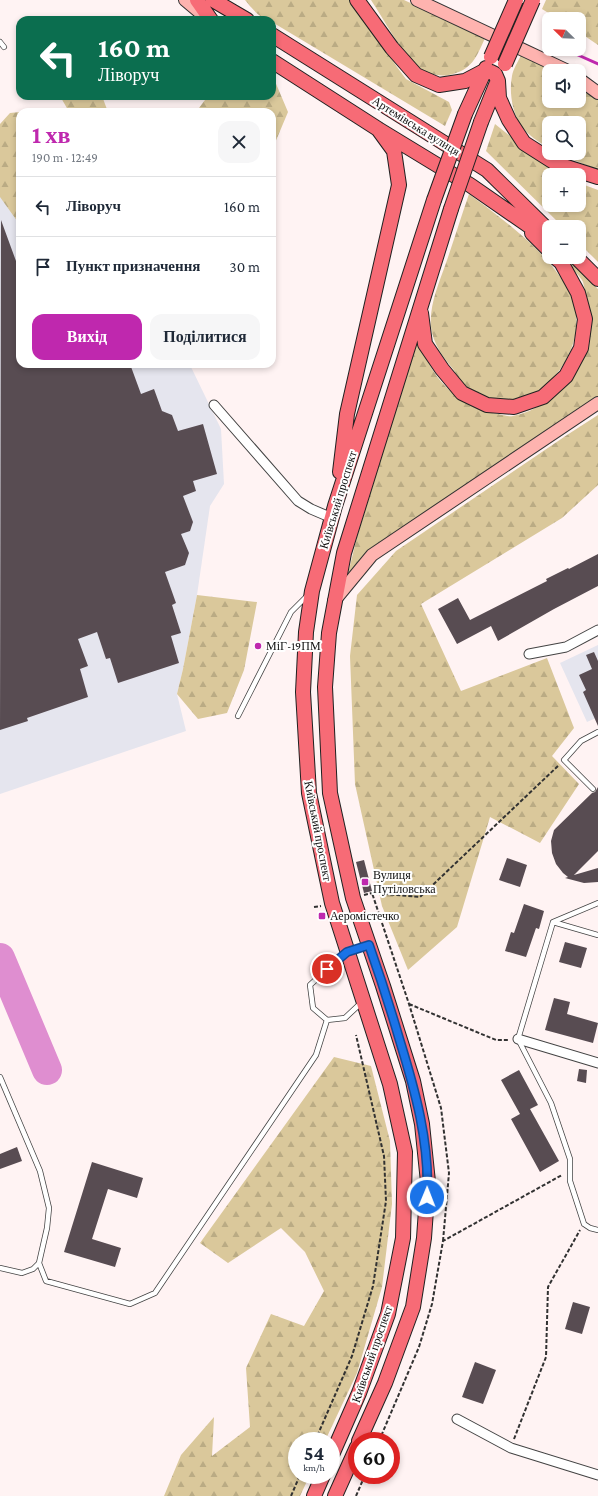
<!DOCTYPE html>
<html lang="uk">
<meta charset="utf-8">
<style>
:root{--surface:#fff;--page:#f6f6f7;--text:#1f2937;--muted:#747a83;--line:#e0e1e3;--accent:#bf28ae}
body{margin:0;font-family:"Crimson Pro",serif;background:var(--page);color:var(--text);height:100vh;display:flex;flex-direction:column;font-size:15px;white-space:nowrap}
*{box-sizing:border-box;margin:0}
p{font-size:13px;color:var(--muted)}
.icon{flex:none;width:22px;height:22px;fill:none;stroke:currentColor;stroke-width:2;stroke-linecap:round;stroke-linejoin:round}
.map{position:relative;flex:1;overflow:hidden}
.side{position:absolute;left:16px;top:108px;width:260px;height:260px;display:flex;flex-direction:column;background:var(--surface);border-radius:12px;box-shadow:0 2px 6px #0003}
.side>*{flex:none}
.banner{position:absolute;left:16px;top:16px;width:260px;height:84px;border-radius:12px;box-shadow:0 2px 6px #0003;background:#0b6e4f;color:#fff;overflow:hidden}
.needle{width:26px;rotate:293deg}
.fabs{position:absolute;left:542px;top:12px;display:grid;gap:8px}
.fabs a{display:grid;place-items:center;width:44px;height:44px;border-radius:8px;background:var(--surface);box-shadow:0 2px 6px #0003;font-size:20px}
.speed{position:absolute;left:288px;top:1432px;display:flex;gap:8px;font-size:20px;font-weight:700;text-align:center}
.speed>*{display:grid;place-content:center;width:52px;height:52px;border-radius:50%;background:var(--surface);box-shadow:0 2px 6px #0003;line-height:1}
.speed small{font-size:10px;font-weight:400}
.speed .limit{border:6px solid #d22;background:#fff;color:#111}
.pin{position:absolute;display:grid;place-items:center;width:34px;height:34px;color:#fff;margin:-17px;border:2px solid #fff;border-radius:50%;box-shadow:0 1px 4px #0007}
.me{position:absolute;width:44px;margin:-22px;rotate:1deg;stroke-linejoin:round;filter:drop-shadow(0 0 3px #0008)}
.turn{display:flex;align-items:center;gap:14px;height:84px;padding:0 16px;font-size:18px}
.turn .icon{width:52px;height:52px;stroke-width:2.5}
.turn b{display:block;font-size:28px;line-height:34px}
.round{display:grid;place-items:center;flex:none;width:42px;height:42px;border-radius:12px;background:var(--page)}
.headline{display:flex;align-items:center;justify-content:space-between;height:68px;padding:0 16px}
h1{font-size:24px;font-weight:700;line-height:30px;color:var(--accent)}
.primary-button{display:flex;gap:8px;margin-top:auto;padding:8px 16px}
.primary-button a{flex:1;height:46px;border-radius:12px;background:var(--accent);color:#fff;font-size:16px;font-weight:700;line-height:46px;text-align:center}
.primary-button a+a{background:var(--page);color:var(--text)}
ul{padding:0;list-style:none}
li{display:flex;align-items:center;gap:12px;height:60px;padding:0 16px;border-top:1px solid var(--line)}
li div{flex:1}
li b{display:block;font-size:15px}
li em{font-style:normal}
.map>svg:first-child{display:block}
.industrial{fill:#e5e5ee}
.forest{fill:url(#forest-firs)}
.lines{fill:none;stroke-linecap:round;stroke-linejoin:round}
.taxiway{stroke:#df8ed0;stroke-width:30}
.building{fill:#584c52}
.lane-casing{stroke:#434343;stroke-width:6}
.street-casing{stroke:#434343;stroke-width:11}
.secondary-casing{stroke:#323232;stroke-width:14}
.primary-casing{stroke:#212121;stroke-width:16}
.path{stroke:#323232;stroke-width:2;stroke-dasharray:4 2;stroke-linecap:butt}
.lane{stroke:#fff;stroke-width:4.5}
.street{stroke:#fff;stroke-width:9}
.secondary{stroke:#feb3af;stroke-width:12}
.primary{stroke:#f76b76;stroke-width:14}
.rail{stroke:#bf28ae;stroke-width:3}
.primary-bridge-casing{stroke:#212121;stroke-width:16;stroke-linecap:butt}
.primary-bridge{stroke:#f76b76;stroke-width:14}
.route-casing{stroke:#114b97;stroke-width:10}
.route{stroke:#1a73e8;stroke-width:7}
.poi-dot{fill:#bf28ae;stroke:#fff;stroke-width:1.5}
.labels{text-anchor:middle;stroke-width:4;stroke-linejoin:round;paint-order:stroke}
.street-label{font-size:12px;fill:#101010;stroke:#fff}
.poi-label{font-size:12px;fill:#101010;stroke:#fff;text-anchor:start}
</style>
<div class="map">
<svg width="598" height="1496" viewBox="0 0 598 1496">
<defs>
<pattern id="forest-firs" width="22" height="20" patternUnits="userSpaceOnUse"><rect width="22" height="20" fill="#dac89b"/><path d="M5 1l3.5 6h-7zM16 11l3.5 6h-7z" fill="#baab84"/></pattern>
</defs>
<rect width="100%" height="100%" fill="#fff3f3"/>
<path class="industrial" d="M19,189l1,3v172h167l4,3 30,62 3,55 -14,22 -13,89 -14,74 -6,25 9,37 -186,63v-597z
M598,645v72l-11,5 -27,-59z"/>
<path class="forest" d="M245,0h105l13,16 34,51 9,12 43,23 3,8 -7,16 -173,-104v-2c-12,0 -20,-12 -27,-20z
M371,0h33l81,38c-9,20 -13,32 -36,37 -11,2 -24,-2 -32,-9 -18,-17 -32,-45 -46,-66z
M546,0h52v45l-19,-13v-13h-21l-16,-10z
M521,55l32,16h-4v30h30v-13l19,12v70l-41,-17h22v-30h-30v25c-10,-6 -22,-13 -29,-24 -8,-13 -11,-33 -8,-48 1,-7 6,-14 9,-21z
M272,79h2l14,33 -16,38v-38h-76l12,-16h64z
M60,96h42l6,16h-61l21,-2z
M20,112v113l-20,-28v-73l10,-11z
M495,124l64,51h-10v30h30v-22l19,7v72l-19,-19v-16h-16l-77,-76z
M469,194c35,26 86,63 103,104 18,44 -21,102 -67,104 -11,1 -31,-9 -39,-16 -5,-4 -9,-11 -13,-17 -10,-12 -20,-25 -22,-42 -2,-22 8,-44 15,-64 8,-23 15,-46 23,-69z
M572,263l26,26v107l-227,156 -24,26 10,-41 63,-205c3,9 3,22 8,30 14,27 40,48 70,52 5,1 11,3 15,2 59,-12 85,-79 70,-134 -3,-6 -9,-11 -13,-16z
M598,415v70l-36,33 -141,86 40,87 86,-33 27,70 -22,28 27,28 -39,59 -50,-26 -33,110 -49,43 -26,-64 -27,-122 -5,-128 7,-61 39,-44 171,-116z
M197,595l60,7 -13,68 -17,43 -29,6 -21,-25 6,-25z
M334,1057l37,9 19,75 2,63 -10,83 -25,86 -32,68h-28v34h13l-10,21h-136l17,-41 33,-38 -2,39 38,-29 -4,-59 25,-54 33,12 20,-35 -19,-39 -24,-24 -53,35 -28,-20z"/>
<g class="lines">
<path class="taxiway" d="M0,958l47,112"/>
</g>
<path class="building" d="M1,220l15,41 4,-2v105h110l11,30 13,-5 8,22 10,4 6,16 25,-7 14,50 -24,7 3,10 -13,5 10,26 -3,9 -9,3 8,19 -4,12 -20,7 11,31 -4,2 9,28 -10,3 8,27 -61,20 -8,-25 -4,1 -9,-27 -19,7 10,27 -8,3 8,28 -61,21 1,3 -28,9z
M598,554v32l-44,23 -56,32 -7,-15 -34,18 -19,-35 20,-11 12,22 77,-39 -1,-2 22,-11 1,1z
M594,652l4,9v65l-15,-34 3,-2 -7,-15 13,-6 -6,-14z
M598,787v64l-24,24 24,-7v14l-14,1 -19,-5 3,-1 -5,-4 -7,-9 -4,-11 -1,-12 3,-11 38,-37 3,-1z
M507,858l20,7 -7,22 -21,-7z
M364,860l8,31 -8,2 -8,-31z
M524,904l20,7 -5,18 -3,-1 -10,29 -21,-6 6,-19 3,1z
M565,942l22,6 -6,20 -22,-6z
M554,998l16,4 -3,12 31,9 -5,20 -48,-13z
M579,1069l8,1 -1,13 -9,-2z
M519,1070l19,35 -8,4 29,52 -19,11 -29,-53 9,-5 -19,-34z
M17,1147l5,14 -22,8v-15z
M92,1162l51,16 -6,20 -29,-9 -16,50 29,9 -6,19 -51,-15z
M573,1302l17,5 -8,27 -17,-5z
M475,1362l21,8 -13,34 -21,-7z"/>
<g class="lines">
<defs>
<path id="lane" d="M0,42l4,5
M238,716l53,-104 17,-17
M593,789l-29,-29 17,-19 17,-9
M553,922l-35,117 33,64 19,56v22l14,43 6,4 8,2
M553,922l45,-19
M553,922l45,13
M327,1020l18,-2 16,-15
M0,1077l40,94 9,37 -2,20 -8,35 -6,6 -11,4 -22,-5
M39,1263l7,18 84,23 25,-11 161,-238 11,-35 -14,-12 -3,-23 35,-32"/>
<path id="street" d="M214,405l84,96 13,8 21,9
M529,654l37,-7 32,-17
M518,1039l80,24
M457,1419l54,29 87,27"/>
<path id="secondary" d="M185,0l19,16
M417,0l151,71
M579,79l19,14
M334,601l38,-46 226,-152"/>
<path id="primary" d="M197,0l14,20
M213,0l34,20
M357,0l35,48 24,27 23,10 26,-4 19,-10 7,1 4,2 3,7 1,17 10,22 15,23 33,21 41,13
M272,35l215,135 62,61
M272,61l106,68 92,56 75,52
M465,114l21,-46
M481,122l15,-37
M532,233l17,17
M576,257l22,22
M421,313l4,31 17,25 20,24 25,12 27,2 29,-10 23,-21 15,-28 4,-29 -7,-26 -17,-31 -6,-5
M340,472l7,-58 52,-229 -5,-34 -16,-22
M359,1441l26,-58 28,-76 11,-69 4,-56 -6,-58 -9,-43 -30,-95 -30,-88 -23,-105 -5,-106 4,-54 15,-80 107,-344
M331,1457l28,-64 29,-79 15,-76 2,-86 -15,-68 -58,-181 -23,-110 -6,-101 3,-60 6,-41 23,-85 99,-306
M314,1496l9,-21
M335,1496l22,-49"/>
</defs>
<use href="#lane" class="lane-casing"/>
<use href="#street" class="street-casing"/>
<use href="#secondary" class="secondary-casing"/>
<use href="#primary" class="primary-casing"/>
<path class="path" d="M364,895l8,-2
M314,907l7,-1
M409,1004l87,36h13
M443,1241l6,-68 -8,-65 -32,-104 -37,-111 48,4 139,-132
M514,1439l32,-82 2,-70 32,-57
M315,1441l37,-85 21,-70 13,-85 -2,-45 -28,-121
M379,1441l40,-94 13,-43 11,-63 119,-66
M291,1496l9,-21
M356,1496l9,-21"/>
<use href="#lane" class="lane"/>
<use href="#street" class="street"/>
<use href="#secondary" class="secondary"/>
<use href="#primary" class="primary"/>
<path class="rail" d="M578,55l20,9"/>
<defs>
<path id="primary-bridge" d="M491,57l25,-57
M505,64l28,-64
M434,200l31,-86
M451,209l30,-87"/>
</defs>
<use href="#primary-bridge" class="primary-bridge-casing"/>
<use href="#primary-bridge" class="primary-bridge"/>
</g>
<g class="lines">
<defs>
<path id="route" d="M327,969l20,-17 22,-7c11,31 21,62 30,93 16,52 31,105 28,159"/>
</defs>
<use href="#route" class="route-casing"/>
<use href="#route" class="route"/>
</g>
<g class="poi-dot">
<circle cx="258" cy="646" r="4"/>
<rect x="361" y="878" width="8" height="8" rx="2"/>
<rect x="318" y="912" width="8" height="8" rx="2"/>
</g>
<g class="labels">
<g class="street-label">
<text transform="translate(416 126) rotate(32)" y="4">Артемівська вулиця</text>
<text transform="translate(338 500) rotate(-73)" y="4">Київський проспект</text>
<text transform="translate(318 831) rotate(79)" y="4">Київський проспект</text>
<text transform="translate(372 1354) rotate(-71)" y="4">Київський проспект</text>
</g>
<g class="poi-label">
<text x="266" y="650">МіГ-19ПМ</text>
<text x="373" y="879">Вулиця<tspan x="373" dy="14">Путіловська</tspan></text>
<text x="330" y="920">Аеромістечко</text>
</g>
</g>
</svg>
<div class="fabs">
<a><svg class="needle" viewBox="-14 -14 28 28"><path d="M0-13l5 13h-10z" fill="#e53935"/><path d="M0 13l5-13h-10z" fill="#747a83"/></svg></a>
<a><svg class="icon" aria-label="sound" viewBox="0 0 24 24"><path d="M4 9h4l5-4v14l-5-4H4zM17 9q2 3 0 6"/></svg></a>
<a><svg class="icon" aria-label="search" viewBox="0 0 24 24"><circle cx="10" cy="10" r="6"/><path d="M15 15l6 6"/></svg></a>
<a>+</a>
<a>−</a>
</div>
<div class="speed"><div>54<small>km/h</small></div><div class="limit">60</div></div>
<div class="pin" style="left:327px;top:969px;background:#d93025"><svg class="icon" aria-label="arrive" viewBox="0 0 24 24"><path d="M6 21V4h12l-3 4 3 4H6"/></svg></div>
<svg class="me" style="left:427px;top:1197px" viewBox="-20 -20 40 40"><circle r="17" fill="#1a73e8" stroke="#fff" stroke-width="3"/><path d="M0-11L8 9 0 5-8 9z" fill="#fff"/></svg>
<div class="banner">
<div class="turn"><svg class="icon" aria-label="left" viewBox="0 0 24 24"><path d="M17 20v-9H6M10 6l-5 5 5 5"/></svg><div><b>160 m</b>Ліворуч</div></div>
</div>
<section class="side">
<div class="headline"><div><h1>1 хв</h1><p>190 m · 12:49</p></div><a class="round"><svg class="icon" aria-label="close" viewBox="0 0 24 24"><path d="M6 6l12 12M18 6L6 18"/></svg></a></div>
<ul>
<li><svg class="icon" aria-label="left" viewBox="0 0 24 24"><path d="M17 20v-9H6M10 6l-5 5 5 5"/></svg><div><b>Ліворуч</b></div><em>160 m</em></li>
<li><svg class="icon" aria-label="arrive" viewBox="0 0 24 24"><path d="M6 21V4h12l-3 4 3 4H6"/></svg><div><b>Пункт призначення</b></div><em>30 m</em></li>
</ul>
<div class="primary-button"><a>Вихід</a><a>Поділитися</a></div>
</section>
</div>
